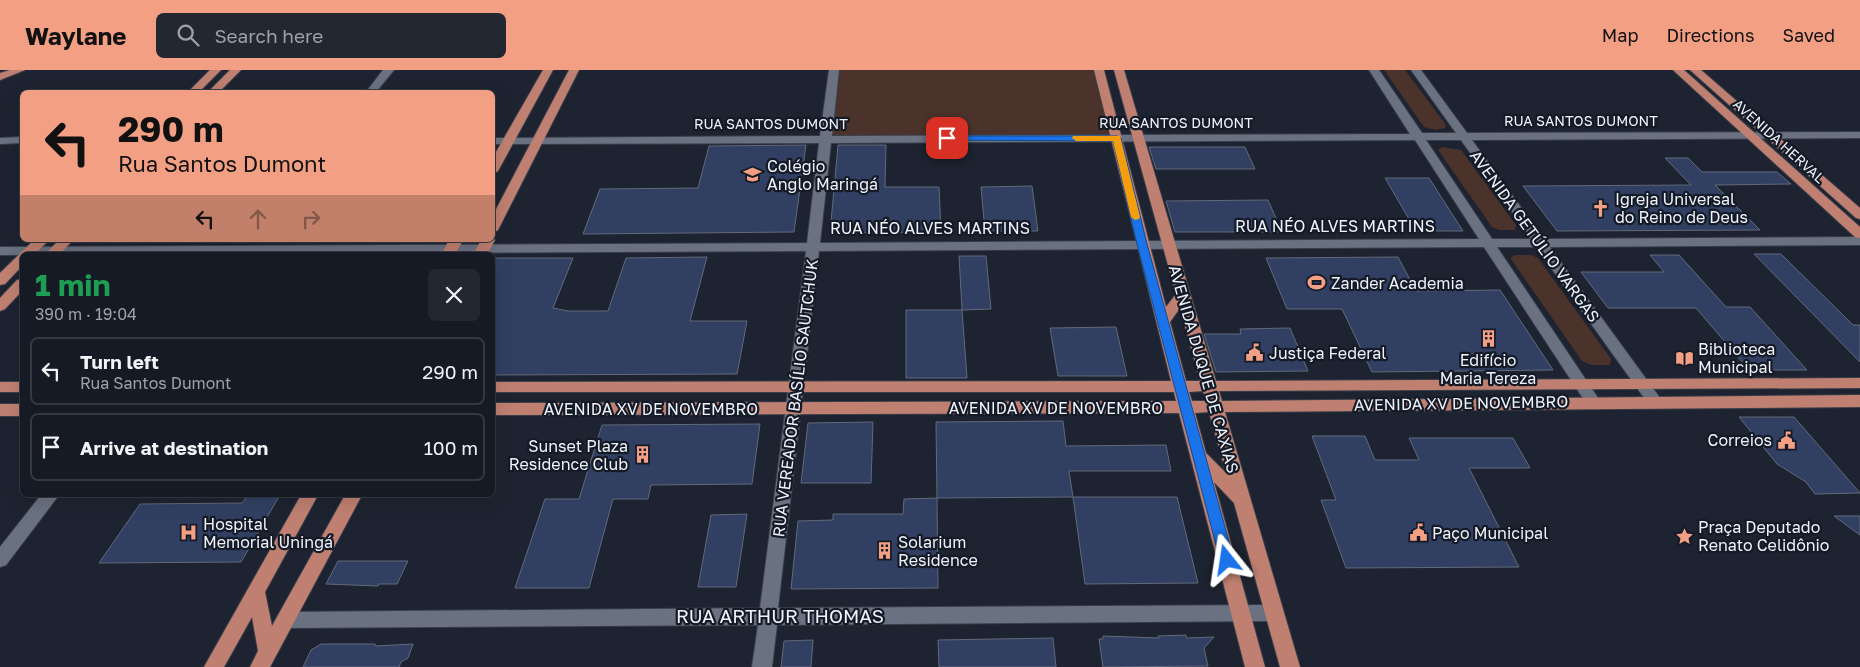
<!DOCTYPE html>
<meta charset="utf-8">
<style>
:root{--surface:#161a24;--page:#232731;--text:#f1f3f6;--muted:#9ea1a6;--line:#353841;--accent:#f39f84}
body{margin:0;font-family:"Golos Text",sans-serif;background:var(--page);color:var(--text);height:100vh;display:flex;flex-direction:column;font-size:19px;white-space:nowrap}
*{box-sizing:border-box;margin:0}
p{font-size:16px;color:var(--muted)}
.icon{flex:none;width:28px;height:28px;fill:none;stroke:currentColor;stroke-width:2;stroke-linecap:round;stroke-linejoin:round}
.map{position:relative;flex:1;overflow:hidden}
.side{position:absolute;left:20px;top:182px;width:475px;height:245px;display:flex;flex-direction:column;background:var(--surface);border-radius:8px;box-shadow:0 5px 20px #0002,0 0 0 1px var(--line)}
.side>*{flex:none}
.top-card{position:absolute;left:20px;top:20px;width:475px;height:152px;border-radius:8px;box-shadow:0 5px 20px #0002,0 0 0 1px var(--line);background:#f39f84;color:#111;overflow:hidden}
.pin{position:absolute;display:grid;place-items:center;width:42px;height:42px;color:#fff;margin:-21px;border-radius:10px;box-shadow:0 2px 8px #0006}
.me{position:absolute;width:55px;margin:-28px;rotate:345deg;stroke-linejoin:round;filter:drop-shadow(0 0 4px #0008)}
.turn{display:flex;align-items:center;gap:18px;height:105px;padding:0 15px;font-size:22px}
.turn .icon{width:65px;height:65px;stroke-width:2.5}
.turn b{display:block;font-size:35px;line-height:42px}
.lanes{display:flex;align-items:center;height:48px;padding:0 15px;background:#0003;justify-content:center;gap:25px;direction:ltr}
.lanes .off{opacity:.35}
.round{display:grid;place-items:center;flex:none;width:52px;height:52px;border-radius:8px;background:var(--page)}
.overview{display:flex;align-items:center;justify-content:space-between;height:85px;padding:0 15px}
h1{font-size:30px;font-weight:700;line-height:38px;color:#1e9e55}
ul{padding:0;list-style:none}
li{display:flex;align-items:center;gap:15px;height:68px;margin:0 10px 8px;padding:0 5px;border:2px solid var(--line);border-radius:8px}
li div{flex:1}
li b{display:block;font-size:19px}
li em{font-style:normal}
header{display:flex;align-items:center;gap:30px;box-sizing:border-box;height:70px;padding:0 25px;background:var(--accent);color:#111}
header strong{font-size:24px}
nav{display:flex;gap:28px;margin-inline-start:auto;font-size:18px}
.search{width:350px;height:45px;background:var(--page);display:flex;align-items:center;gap:12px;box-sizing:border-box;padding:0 18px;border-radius:8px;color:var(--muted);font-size:19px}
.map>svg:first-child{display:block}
.green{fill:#4b332b}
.building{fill:#314062;stroke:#626979}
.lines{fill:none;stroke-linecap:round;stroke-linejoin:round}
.minor-casing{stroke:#3a3f4a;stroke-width:2}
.major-casing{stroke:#3a3f4a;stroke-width:2}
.minor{fill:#6a7181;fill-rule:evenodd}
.major{fill:#bf8071;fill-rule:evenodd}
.route{fill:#1a73e8;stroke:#114b97}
.slow{fill:#f59e0b}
.labels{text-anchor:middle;stroke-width:4.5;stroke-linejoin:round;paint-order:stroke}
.far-street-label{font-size:14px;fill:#eef2fb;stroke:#141a26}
.poi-label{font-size:16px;fill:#eef2fb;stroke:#141a26;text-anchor:start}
.street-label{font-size:16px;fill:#eef2fb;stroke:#141a26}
.near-street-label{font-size:19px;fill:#eef2fb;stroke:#141a26}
</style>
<header>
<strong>Waylane</strong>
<div class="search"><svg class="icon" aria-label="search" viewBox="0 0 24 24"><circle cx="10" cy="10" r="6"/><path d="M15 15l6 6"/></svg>Search here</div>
<nav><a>Map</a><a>Directions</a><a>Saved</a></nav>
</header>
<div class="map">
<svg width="1860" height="597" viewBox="0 0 1860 597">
<rect width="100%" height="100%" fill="#1d2330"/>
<path class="green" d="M834,0h265l18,68 -290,1z
M1384,0h21l41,55 -1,3 -9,2 -12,-3z
M1442,77l19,3 55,75 -1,5h-16l-7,-3 -54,-77z
M1516,185h15l7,3 73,101 -1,6h-19l-9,-4 -71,-102v-2z"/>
<path class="building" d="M806,75l-12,87 -211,2 17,-45 98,-1 11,-42z
M838,75h48l-1,42h54l2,45 -111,1z
M1149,77h96l10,22h-99z
M1665,88h23l14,14h75l14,12 -76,1 45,45 -203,1 -34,-45 168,-1z
M1385,108h44l34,53h-47z
M1032,116l6,45h-53l-4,-44z
M1268,130l14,32h-107l-9,-31z
M1754,184h27l72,71h7v37z
M1650,185h29l47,52h24l57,63h-58l-53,-62h-88l-27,-36h83z
M959,186h27l5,53 -29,1z
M707,187l-17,64h57l-10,53 -245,1v-117h81l-20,50 15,3h40l18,-53z
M1398,187l18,34 84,-1 53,80 -181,2 -30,-63h-55l-21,-51z
M906,240h56l5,68h-61z
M1116,257l11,49h-69l-8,-48z
M1290,258l18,43 -92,1 -12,-38h37l-1,-5z
M1739,347h55l66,76 -45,1 -9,-12 -29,-18z
M1063,351l3,25 100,-1 5,26h-102l4,26 -136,1 -1,-76z
M873,352l-2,61h-70l7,-60z
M760,354l-8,60 -101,1 -3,14h-35l-24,89h-74l30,-89h34l23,-74z
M1312,366h53l10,24h44l-10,-22h104l17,30h-61l50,99 -173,1 -25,-68h15z
M248,425h32l-39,67 -142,1 41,-59 102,-1z
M1073,427h104l21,86 -113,1z
M937,428l1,90 -147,1 7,-68 35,-1v-6h70l1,-15z
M747,444l-11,73h-38l13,-72z
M1834,446h26v19z
M338,491h70l-11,23h-18l-1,2 -52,-2z
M1186,565v3l28,-1 -10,11 4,18 -105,1 -4,-28h4v-3l56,2 -1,-2z
M1053,568l3,29h-117l-1,-27z
M813,570l-2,27h-30l3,-26z
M321,574h54l1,2 37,-2 -5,14 -7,4 -2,5h-96l8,-17z"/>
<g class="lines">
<defs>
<path id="minor" d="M383,0h11l-18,22h-10z
M829,0h10l-7,66 578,-2 -41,-64h10l43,63h34l-45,-63h10l46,63 393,-1v6l-388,2 72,99 316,-2v8l-310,2 110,151 3,4 -3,4 -5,2 -5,-2 -114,-159h-39l101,151 3,4 -3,4 -5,2 -5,-2 -104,-159 -665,4 -41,357 496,-3 7,2 2,6 -2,6 -7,2 -497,4 -5,42h-20l6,-42 -472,3 -7,-2 -2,-6 2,-6 7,-2 474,-4 46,-357 -806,4v-8l807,-4 12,-100 -327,1v-6l328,-2zM1415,70l64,99 -659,4 11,-100zM1426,70h35l70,99h-39z
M22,67v6l-22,1v-6z
M41,425h18l-53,70 -6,2v-20z"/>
<path id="major" d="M10,0h15l-25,10v-7z
M210,0h11l-22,22h-11z
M230,0h11l-22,22h-11z
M543,0h10l-55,101 -6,3v-15z
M569,0h10l-81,160 -6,4v-17z
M1094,0h10l62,237 10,-13 -62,-224h10l92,311 644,-3v10l-641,3 3,10 638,-6v12l-635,5 75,255h-20l-46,-164 -20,-21 51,185h-20l-66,-254 -687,2v-12l684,-2 -2,-9h-682v-10l679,-1zM1180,238l20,73h-14l-16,-59zM1203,321l3,10h-14l-3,-9zM1209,342l17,61 -20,-20 -11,-40z
M1673,0h11l176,157v11l-5,-1z
M1690,0h11l159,138v11l-4,-1z
M492,167l3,3 -8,15h-14l8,-15h11z
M34,170h15l-15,15h-12v11l-17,18 -5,1v-12z
M59,170h14l-14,15h-15z
M449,170h14l-8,15h-14z
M22,209v12l-17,18 -5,2v-13l17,-18z
M0,312h22v10h-22z
M0,334h22v12h-22z
M301,425h17l-53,97 7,34 73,-131h17l-92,172h-20l8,-16 -6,-34 -28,50h-20z"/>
</defs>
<use href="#minor" class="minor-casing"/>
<use href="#major" class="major-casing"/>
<use href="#minor" class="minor"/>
<use href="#major" class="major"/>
</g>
<path class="route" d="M947,66h170l4,2 26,106 87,316 -2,4 -5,2 -5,-2 -2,-4 -83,-316 -24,-103 -169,-1v-3z"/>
<path class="slow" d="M1073,66h47l20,81 -1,2 -4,1 -4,-3 -18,-76h-37l-4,-3z"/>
<defs>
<symbol id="school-bare" viewBox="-9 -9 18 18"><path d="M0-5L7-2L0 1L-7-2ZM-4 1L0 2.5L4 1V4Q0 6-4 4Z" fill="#f39f84" stroke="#141a26" stroke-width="2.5" paint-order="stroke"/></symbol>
<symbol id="church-bare" viewBox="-9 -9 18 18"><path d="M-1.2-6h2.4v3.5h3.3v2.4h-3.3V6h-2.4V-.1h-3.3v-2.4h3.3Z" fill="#f39f84" stroke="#141a26" stroke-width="2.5" paint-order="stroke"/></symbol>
<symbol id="stadium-bare" viewBox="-9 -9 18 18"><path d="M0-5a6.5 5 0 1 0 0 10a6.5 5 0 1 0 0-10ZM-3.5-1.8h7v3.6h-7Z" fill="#f39f84" stroke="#141a26" stroke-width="2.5" paint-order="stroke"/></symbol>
<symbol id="building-bare" viewBox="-9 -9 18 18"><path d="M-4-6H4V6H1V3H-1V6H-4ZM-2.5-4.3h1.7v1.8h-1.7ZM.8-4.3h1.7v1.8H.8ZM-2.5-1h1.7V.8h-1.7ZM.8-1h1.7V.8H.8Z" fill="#f39f84" stroke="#141a26" stroke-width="2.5" paint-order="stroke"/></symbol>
<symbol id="civic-bare" viewBox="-9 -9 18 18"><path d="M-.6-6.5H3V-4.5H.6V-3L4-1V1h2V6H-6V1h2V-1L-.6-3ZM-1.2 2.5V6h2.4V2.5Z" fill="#f39f84" stroke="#141a26" stroke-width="2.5" paint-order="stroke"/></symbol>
<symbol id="library-bare" viewBox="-9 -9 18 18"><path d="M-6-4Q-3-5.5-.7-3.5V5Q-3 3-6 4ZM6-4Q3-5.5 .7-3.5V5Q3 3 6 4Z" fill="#f39f84" stroke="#141a26" stroke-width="2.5" paint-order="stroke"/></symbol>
<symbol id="hospital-bare" viewBox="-9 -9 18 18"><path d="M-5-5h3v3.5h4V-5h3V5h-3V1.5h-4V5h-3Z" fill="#f39f84" stroke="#141a26" stroke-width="2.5" paint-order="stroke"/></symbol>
<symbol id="sight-bare" viewBox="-9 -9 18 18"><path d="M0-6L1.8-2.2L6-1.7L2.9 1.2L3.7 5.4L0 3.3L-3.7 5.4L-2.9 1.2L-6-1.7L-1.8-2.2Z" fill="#f39f84" stroke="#141a26" stroke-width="2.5" paint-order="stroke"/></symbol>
</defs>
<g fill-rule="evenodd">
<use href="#school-bare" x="740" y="92" width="25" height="25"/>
<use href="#church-bare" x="1588" y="126" width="25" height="25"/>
<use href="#stadium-bare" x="1304" y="200" width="25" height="25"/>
<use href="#building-bare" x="1476" y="256" width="25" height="25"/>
<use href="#civic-bare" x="1242" y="270" width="25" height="25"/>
<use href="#library-bare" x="1672" y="276" width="25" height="25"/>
<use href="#civic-bare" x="1774" y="358" width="25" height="25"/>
<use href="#building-bare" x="630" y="372" width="25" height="25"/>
<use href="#hospital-bare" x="176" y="450" width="25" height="25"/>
<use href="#civic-bare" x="1406" y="450" width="25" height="25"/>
<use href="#sight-bare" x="1672" y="454" width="25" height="25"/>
<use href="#building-bare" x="872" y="468" width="25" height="25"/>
</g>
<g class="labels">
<g class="far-street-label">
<text x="1581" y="56">RUA SANTOS DUMONT</text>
<text x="1176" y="58">RUA SANTOS DUMONT</text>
<text x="771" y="59">RUA SANTOS DUMONT</text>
<text transform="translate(1779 71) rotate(42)" y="5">AVENIDA HERVAL</text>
</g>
<g class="poi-label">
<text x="767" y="102">Colégio<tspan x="767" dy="18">Anglo Maringá</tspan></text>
<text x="1615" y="135">Igreja Universal<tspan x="1615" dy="18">do Reino de Deus</tspan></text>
<text x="1331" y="219">Zander Academia</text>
<text x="1698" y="285">Biblioteca<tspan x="1698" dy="18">Municipal</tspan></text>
<text x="1269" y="289">Justiça Federal</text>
<text x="1488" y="296" text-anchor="middle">Edifício<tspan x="1488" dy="18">Maria Tereza</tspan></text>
<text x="1772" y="376" text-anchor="end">Correios</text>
<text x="628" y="382" text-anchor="end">Sunset Plaza<tspan x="628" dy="18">Residence Club</tspan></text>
<text x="203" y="460">Hospital<tspan x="203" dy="18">Memorial Uningá</tspan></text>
<text x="1698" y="463">Praça Deputado<tspan x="1698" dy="18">Renato Celidônio</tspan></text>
<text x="1432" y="469">Paço Municipal</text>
<text x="898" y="478">Solarium<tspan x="898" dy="18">Residence</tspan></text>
</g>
<g class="street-label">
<text x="1335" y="162">RUA NÉO ALVES MARTINS</text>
<text x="930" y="164">RUA NÉO ALVES MARTINS</text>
<text transform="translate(1535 166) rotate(54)" y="6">AVENIDA GETÚLIO VARGAS</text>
<text transform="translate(1204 299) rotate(74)" y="6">AVENIDA DUQUE DE CAXIAS</text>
<text transform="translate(795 328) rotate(-83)" y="6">RUA VEREADOR BASÍLIO SAUTCHUK</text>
<text transform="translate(1461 333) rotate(-1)" y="6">AVENIDA XV DE NOVEMBRO</text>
<text x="1056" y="344">AVENIDA XV DE NOVEMBRO</text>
<text x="651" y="345">AVENIDA XV DE NOVEMBRO</text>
</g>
<g class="near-street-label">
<text x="780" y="553">RUA ARTHUR THOMAS</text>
</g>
</g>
</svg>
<div class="pin" style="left:947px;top:68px;background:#d93025"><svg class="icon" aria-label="arrive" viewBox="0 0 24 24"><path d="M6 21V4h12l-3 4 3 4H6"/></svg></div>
<svg class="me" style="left:1227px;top:490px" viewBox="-20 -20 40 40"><path d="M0-17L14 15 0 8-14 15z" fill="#1a73e8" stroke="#fff" stroke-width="4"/></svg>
<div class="top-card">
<div class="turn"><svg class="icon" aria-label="left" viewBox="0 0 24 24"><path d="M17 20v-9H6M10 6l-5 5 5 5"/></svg><div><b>290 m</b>Rua Santos Dumont</div></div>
<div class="lanes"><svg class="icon" aria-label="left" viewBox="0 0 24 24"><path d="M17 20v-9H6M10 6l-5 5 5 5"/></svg><svg class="icon off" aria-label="ahead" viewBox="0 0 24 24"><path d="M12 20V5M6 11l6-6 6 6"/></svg><svg class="icon off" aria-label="right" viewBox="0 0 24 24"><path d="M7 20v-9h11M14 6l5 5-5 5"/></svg></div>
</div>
<section class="side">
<div class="overview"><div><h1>1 min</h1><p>390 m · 19:04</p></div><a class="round"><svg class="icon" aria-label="close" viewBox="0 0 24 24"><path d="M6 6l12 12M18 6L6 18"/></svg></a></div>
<ul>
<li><svg class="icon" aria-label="left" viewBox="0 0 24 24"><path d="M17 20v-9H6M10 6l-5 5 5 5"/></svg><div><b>Turn left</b><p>Rua Santos Dumont</p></div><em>290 m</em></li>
<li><svg class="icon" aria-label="arrive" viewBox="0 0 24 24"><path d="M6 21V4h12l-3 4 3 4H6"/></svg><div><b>Arrive at destination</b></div><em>100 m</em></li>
</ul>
</section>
</div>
